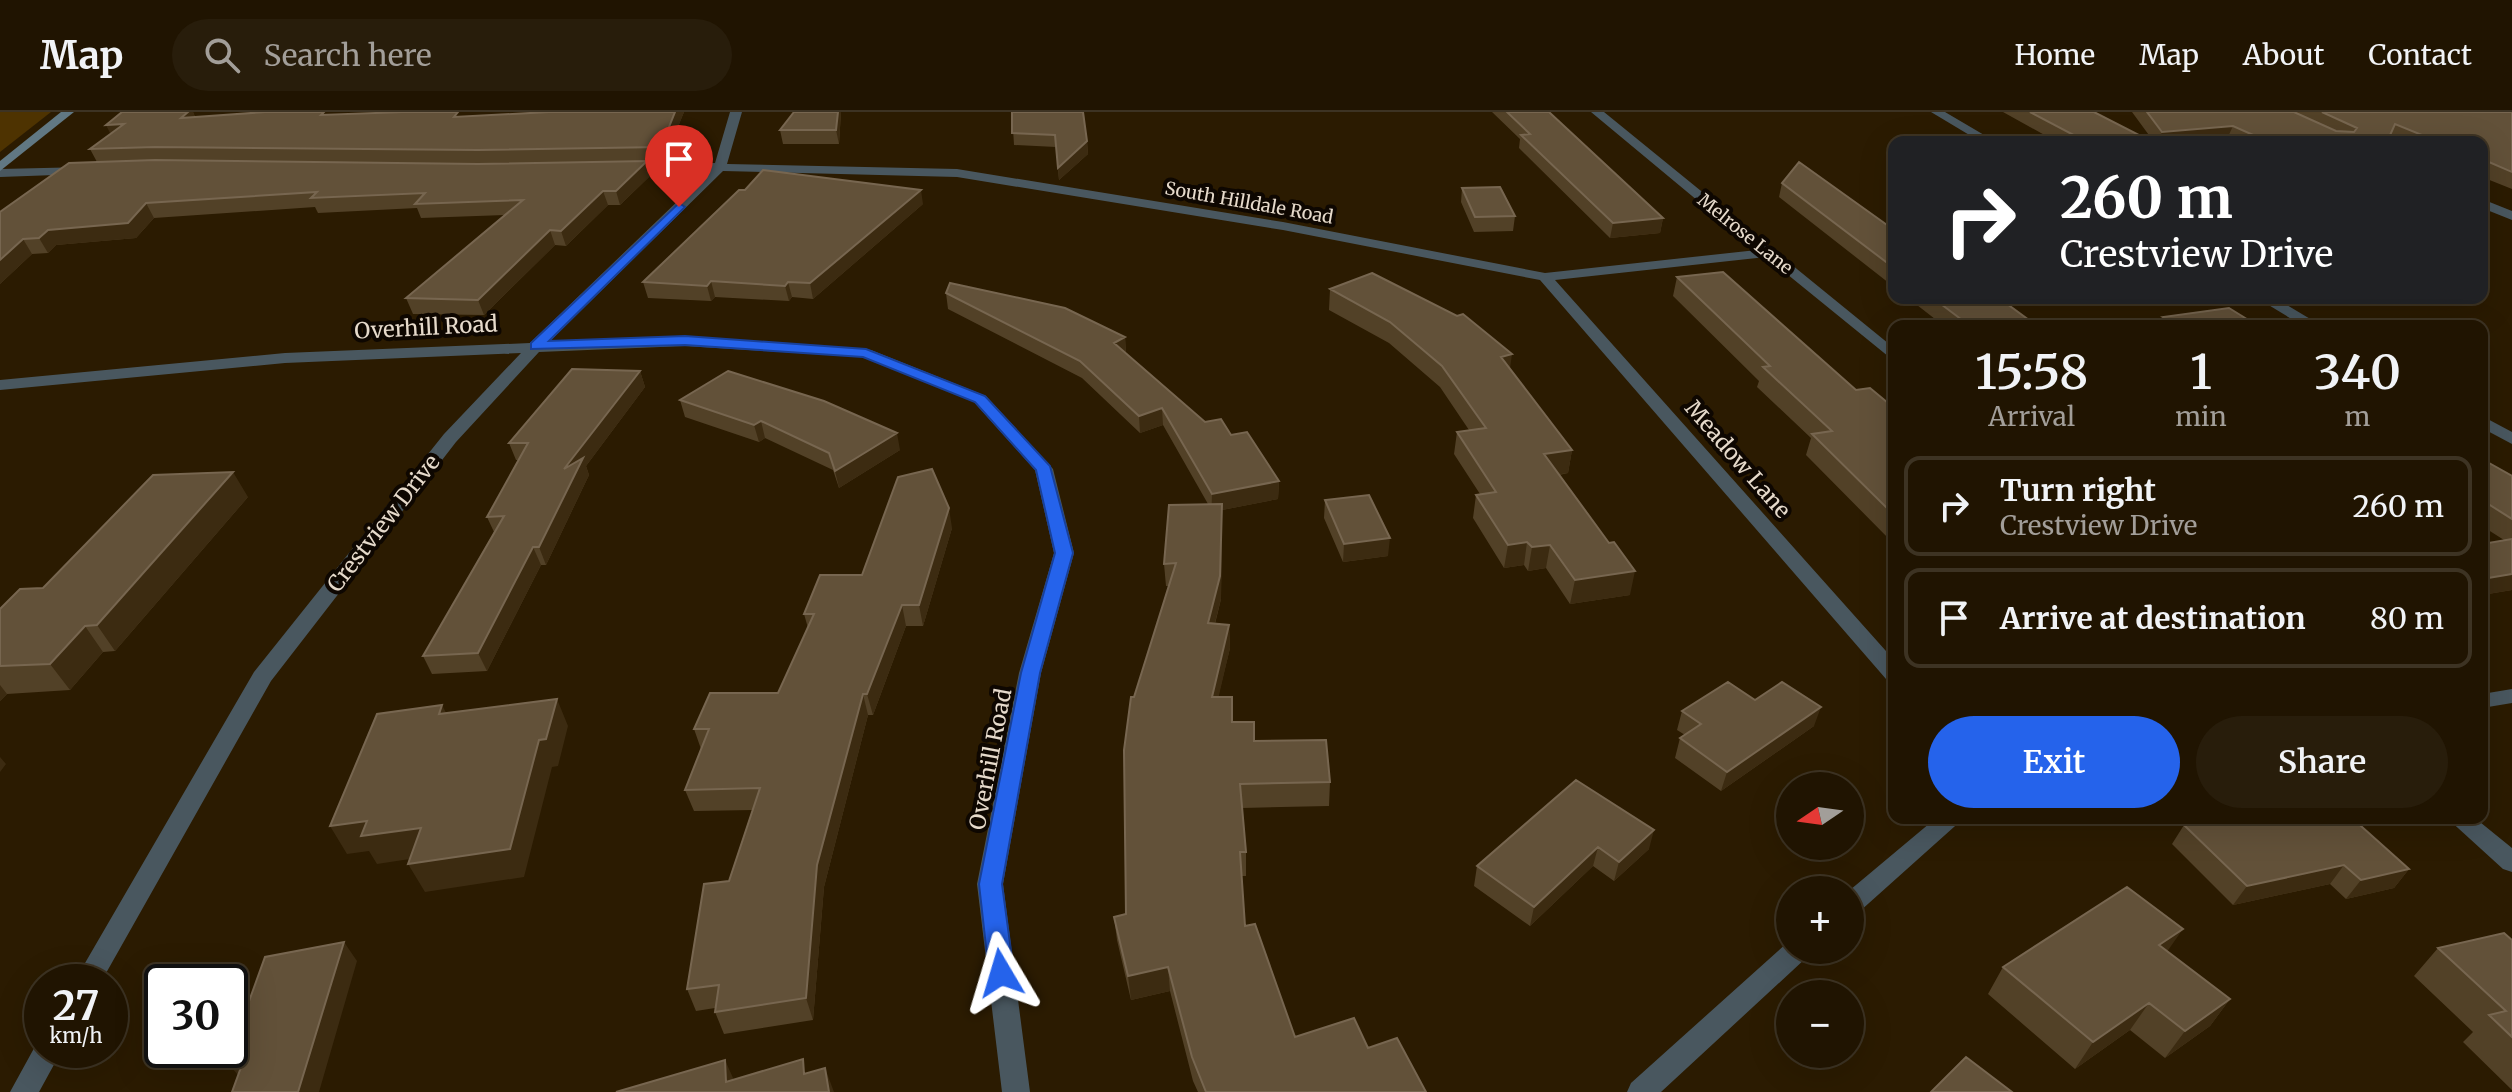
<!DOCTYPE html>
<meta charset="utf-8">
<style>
:root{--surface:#201401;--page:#281d0b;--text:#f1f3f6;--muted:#a29e99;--line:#3d3323;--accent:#2563eb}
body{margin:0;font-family:Merriweather,serif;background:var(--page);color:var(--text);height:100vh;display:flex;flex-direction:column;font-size:30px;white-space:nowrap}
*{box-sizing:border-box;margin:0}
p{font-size:26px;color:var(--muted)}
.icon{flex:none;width:44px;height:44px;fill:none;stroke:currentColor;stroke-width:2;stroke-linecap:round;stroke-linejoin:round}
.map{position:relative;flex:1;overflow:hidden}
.details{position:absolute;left:1888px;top:208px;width:600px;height:504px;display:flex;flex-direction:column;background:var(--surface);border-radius:16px;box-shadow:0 8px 32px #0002,0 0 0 2px var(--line)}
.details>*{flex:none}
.banner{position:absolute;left:1888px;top:24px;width:600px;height:168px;border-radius:16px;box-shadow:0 8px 32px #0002,0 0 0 2px var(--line);background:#202124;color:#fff;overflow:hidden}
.needle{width:52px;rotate:257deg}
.tools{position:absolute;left:1776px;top:660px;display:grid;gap:16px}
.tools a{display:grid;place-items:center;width:88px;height:88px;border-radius:50%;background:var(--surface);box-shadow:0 8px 32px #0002,0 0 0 2px var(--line);font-size:40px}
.speed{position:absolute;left:24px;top:852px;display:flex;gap:16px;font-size:40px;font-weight:700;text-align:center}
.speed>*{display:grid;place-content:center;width:104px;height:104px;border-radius:50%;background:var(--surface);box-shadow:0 8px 32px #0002,0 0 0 2px var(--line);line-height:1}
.speed small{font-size:20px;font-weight:400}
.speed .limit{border:4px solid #111;border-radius:12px;background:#fff;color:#111}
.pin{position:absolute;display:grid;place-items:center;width:68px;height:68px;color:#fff;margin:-82px -34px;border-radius:50% 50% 50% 0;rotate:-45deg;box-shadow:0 0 8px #0007}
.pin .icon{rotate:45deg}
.me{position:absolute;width:88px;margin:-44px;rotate:353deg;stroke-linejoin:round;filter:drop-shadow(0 0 6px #0008)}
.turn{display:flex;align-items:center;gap:28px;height:168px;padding:0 40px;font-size:36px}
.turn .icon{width:104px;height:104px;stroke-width:2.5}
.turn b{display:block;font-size:56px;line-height:68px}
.eta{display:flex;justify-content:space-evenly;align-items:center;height:136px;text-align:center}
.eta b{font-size:48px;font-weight:600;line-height:56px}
.action{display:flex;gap:16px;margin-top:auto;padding:16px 40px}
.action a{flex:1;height:92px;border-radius:48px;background:var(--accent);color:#fff;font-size:32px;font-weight:600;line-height:92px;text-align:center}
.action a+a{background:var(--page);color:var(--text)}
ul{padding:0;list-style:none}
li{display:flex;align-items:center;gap:24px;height:100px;margin:0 16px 12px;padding:0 24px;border:4px solid var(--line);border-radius:16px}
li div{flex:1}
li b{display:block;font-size:30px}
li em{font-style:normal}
header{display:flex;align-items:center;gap:48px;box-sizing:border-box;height:112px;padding:0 40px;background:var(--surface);border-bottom:2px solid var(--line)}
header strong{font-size:38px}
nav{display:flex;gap:44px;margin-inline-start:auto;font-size:28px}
.search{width:560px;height:72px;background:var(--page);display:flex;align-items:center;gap:20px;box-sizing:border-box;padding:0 28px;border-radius:44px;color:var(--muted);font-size:30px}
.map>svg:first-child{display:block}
.green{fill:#4e3301}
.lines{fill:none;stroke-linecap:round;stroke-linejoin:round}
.street{fill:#49575f;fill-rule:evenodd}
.secondary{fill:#617883;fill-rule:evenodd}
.wall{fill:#524127}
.shaded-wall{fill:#3c2b11}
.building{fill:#625139;stroke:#776650;stroke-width:2}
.route{fill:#2563eb;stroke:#184099;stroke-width:2}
.labels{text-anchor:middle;stroke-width:8;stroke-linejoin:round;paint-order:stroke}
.far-street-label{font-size:18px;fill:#e6dacb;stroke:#0e0701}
.street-label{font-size:22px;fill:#e6dacb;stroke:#0e0701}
</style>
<header>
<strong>Map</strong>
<div class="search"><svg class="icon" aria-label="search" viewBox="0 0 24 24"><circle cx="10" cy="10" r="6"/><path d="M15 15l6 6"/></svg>Search here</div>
<nav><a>Home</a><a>Map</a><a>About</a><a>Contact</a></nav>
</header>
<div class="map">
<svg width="2512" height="980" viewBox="0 0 2512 980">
<rect width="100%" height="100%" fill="#2b1b01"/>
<path class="green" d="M0,0h51l-51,40z"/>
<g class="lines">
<path class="street" d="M730,0h12l-15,52 230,5 326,53 262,51 212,-23 -166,-138h13l290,236v13l-128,-104 -211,23 339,380v21l-8,-2 -346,-399 -257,-50 -326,-53 -234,-6 -174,171 136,-6 186,14 115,46 67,73 21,84 -33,120 -38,211 27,208h-28l-25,-208 42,-211 35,-120 -19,-83 -61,-68 -111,-45 -178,-11 -146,6 -83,90 -185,239 -170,301h-27l180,-310 190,-238 77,-81 -236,10 -285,27v-10l285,-27 245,-10 179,-172 -86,2 -4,-1v-6l96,-3z
M1931,0h14l51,30h-15z
M87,55v6l-4,1 -83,3v-8z
M2482,87l30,12v9l-30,-12z
M2257,186h18l47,28h-19z
M2482,304l30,16v12l-30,-16z
M2512,577v14l-30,5v-14z
M1936,706h28l-105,94 -9,3v-25z
M2447,706h28l37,30v24l-9,-3z
M1788,830h2v8h20l-4,8 -145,134h-34l4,-9z
M42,928v10h20l-23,42h-29l28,-51z"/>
<path class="secondary" d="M61,0h13l-74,59v-10z"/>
</g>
<path class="wall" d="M193,0l2,5 136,-2 132,1 221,-4 -20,49h-17l4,14 -31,30h-12l-42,41 -11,-1 -71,70 -71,-1 -7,-16 99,-83 -84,3 -4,-10 -99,5 -3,-6 -161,11 -18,20 -80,7 -8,8 -16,1 -32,30v-72l97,-50 -7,-13z
M794,0h47l-2,32h-56l-3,-14z
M1012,0l75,29 1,13 -29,26 -3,-33 -42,-2z
M1492,0h57l114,106 -3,15 -50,5 -91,-90 1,-9z
M2003,0h91l45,23 -3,7h-79z
M2132,0h380v77l-30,-12v-35h-82l-11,-4 -2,4h-154l-6,-3 -32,3h-41z
M1782,71l112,47v57l-115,-90z
M1462,76l53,28 -2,15 -39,1 -13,-30z
M923,92l-110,95 -21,-2 -3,4 -74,-4 -4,4 -63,-3 -5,-16z
M1677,165l179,113 38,18v136l-88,-89 5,-17 -54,-51 2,-6 -86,-85z
M1330,177l180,80 62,81 -4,23 -9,2 71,120 -60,9 -24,-36 -18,3 -4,-6 -20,3 -31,-50 3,-23 4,-1 -26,-40 3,-22 12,-2 -29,-43 -51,-44 -60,-33z
M946,181l179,44 1,17 79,68 26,13 48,46 -1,18 -56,11 -1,89 -6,25 14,1 1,23 -12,49 15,25 21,19 76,41 -1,24 -87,2 4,44v24h-4l3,50 50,111 73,11 58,44h-228l-5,-11 -23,-90 -39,9 -14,-60 -3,-23 12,-3 8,-217 35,-111h-3l-2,-22 44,-60 -45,-79 -23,8 -58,-55 -134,-69z
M1908,186h91l38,28h-93z
M2163,205l95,9h-100z
M640,259l5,16 -59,79 3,9 -43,90h-5l-54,106 -55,3 -9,-18 71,-124 -7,-15 31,-57h-2l-7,-17z
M680,288l220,50 -61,38 -6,-18 -68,-32 -6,4 -74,-25z
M2482,347l30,17v114l-30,5 22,-55 -22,-14z
M248,385l-133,154 -12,1 -33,38 -63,4 -7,7v-92l43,-21z
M1325,388l63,56 -45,6 -19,-44z
M952,416l-29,98h-17l-33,89h-5l-44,172 -11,133 -89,14 -9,-22v-4l-19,3 -9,-22 42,-108 24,-71 -59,1 -9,-21 16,-41 -7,-20 84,-36 30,-65 -4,-14 58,-39z
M1755,588l59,26 -93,65 -46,-33 5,-20 5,-3 -8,-5 5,-19z
M1576,668l73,69 -35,32 -21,-15 -63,60 -56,-40 3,-20z
M2184,713l225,44 -15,19 -48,11 -16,-15 -97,21 -61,-61z
M2512,828v150l-49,-48 10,-10 -59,-56 24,-28z
M2168,840l62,47 -20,27 -45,32 -35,-28 -55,39 -87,-75 15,-27z"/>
<path class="shaded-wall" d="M176,0h17l5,10 -10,9z
M675,0h9l-20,49 -3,-14z
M838,0h3l-2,32 -3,-14z
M124,12l-11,15 -7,-14z
M2233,14l-6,13 -32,3h-37l4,-10z
M2139,23l-3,7h-54l1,-2z
M1087,29l1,13 -29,26 -1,-12z
M647,49l4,14 -31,30 -4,-14z
M921,78l2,14 -110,95 -3,-16z
M603,79l5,14 -42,41 -5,-15z
M146,91l8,15 -18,20 -80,7 -8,8 -9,-15 9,-8z
M1663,106l-3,15 -50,5 3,-15z
M550,118l5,15 -71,70 -6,-15z
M23,127l9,15 -32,30v-24z
M711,169l4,16 -4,4 -4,-15z
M788,170l4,15 -3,4 -4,-15z
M1125,225l1,17 -12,-11z
M1512,242l-3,22 -8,-19z
M640,259l5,16 -59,79 3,9 -43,90 -7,-18 25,-78z
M1162,296l1,17 -23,8 -1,-17z
M761,309l4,17 -6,4 -5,-17z
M897,321l3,17 -61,38 -4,-17z
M1572,338l-4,23 -27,4 3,-23z
M233,360l15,25 -133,154 -18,-26z
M1279,369l-1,18 -56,11 -1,89 -12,47 -1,-23 4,-129z
M949,396l3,20 -29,98 -4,-21z
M1390,426l-2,18 -45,6 1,-18z
M1527,430l-3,23 -20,3 4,-23z
M1550,433l-4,23 -18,3 4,-24z
M533,435l8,18 -54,106 -9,-18z
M1635,459l-5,24 -60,9 5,-24z
M2512,462v16l-30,5v-16z
M902,493l4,21 -33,89 -6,-21z
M1229,513l1,23 -17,73 -1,-24z
M85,514l18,26 -33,38 -20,-26z
M0,573l7,9 -7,7z
M863,582l5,21 -44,172 -11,133 -7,-22 11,-133z
M557,587l11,27 -10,40 -6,1 -28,110 -99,15 -17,-28 131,-124z
M442,593l14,27 -17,-18z
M1821,595l-7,19 -93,65 6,-19z
M0,645l6,7 -6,8z
M367,709l54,7 15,27 -59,9 -8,-13 -22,3 -17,-28z
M1654,718l-5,19 -35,32 5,-19z
M1598,735l-5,19 -63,60 4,-19z
M2344,753l-14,19 -97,21 14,-19z
M2409,757l-15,19 -48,11 15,-19z
M2183,817l-19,27 -5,-11z
M344,830l13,19 -38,131h-21z
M1168,855l2,24 -39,9 -3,-24z
M2230,887l-20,27 -45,32 20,-27z
M2149,891l-19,27 -55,39 18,-27z
M244,947l-1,22 -16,-19z
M725,948l12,27 -11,-5z
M825,956l9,24h-5z"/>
<path class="building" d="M122,0h66l-7,6 84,-6h59l-3,3 82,-3h55l-4,5 95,-5h126l-14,35 -183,3 -323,-3 -65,2 34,-25 -18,1z
M794,0h44l-2,18h-56z
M1012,0h71l4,29 -29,27 -3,-33 -43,-2z
M1507,0h42l114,106 -50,5 -92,-88 9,-1z
M2030,0h64l45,23 -56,5z
M2147,0h147l42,19 18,1 3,-4 -35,-16h190v60l-30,-13v-17h-43l-44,-18 -8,18h-118l-36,-16 -71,6z
M155,48l323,4 169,-3 -31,30h-13l-42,40 -11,-1 -72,70 -72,-2 117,-98 -108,4 10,-11 -114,5 6,-6 -171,11 -18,20 -80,7 -9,8 -16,1 -23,21v-48l69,-49z
M1799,50l95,68v38l-112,-85z
M763,58l158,20 -111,93 -22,-1 -3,4 -74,-5 -4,5 -64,-4 96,-92h6z
M1500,75l15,29 -40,1 -13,-29z
M1723,160l133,118 14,-2 24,20v107l-82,-81 20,-3 -69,-64 7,-1 -93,-89z
M1372,161l85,43 6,-2 49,40 -11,3 71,93 -28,4 65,89 5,-1 21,29 -60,9 -25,-35 -18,2 -5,-5 -19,3 -32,-50 20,-3 -39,-60 29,-4 -44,-62 -52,-44 -60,-33z
M950,171l115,25 60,29 -11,6 91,79 16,-3 10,16 16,-3 32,49 -67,13 -50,-86 -23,8 -59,-55 -134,-68z
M1933,186h66l38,28h-67z
M2229,196l29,18h-80l-15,-9z
M572,257l68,2 -76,98 19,-11 -44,89h-6l-55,106 -55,3 81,-140 -17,1 41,-74h-19z
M728,259l96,30 73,32 -62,38 -6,-18 -68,-32 -7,4 -74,-25z
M2482,347l30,17v43l-30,-19z
M932,357l17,39 -30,97h-17l-35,89h-4l-46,171 -11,133 -91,14 4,-27 -32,4 17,-105 25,-3 31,-93 -75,2 24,-61h-15l16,-36h68l36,-79h-10l16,-39h42l36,-98z
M233,360l-136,153 -12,1 -35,38 -50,2v-57l20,-20 23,-1 110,-113z
M1369,383l21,43 -46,6 -19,-44z
M1222,392l-2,72 -12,47 21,2 -17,72h20v25h22v19l72,-1 4,42 -90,2 6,68h-6l5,74 10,-2 40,113 59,-19 14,30 29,-10 29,54h-220l-14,-35 -24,-90 -40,9 -14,-59 12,-3 -2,-164 7,-53h3l42,-134 -12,1 5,-59z
M2512,427v35l-30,5v-35z
M1728,570l27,18 27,-18 39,25 -94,65 -47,-34 21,-14 -19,-13z
M557,587l-11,40 -7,1 -29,109 -102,15 13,-36 -60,8 6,-15 -37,5 47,-112 65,-9 -3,9z
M1576,668l78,50 -35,32 -21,-15 -64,60 -57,-41z
M2216,706h136l57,51 -48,11 -17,-15 -97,21 -63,-61z
M2127,775l56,42 -24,16 71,54 -45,32 -36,-28 -56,39 -90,-75z
M2504,821l8,7v97l-23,-22 17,-4 -68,-63z
M344,830l-46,150h-66l12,-33 -17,3 38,-105z
M1966,945l46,35h-81z
M803,947l1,15 21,-6 4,24h-213l109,-32 1,22z"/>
<path class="route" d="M679,91l6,4 -2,2 -134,132 136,-5 181,13 119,47 65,70 23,87 -33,120 -38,211 12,89 -4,7 -9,3 -8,-3 -4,-7 -10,-89 42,-211 34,-120 -19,-83 -61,-68 -112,-45 -178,-12 -154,4v-6z"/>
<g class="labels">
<g class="far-street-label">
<text transform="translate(1249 91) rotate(10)" y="6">South Hilldale Road</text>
<text transform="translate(1745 122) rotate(39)" y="6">Melrose Lane</text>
</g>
<g class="street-label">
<text transform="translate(426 215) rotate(-3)" y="8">Overhill Road</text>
<text transform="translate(1738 347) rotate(49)" y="8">Meadow Lane</text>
<text transform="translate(383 411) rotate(-52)" y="8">Crestview Drive</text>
<text transform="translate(990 647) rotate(-79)" y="8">Overhill Road</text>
</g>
</g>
</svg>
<div class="tools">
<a><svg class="needle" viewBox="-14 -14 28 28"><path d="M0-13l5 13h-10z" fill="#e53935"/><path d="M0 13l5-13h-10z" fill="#a29e99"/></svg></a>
<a>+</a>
<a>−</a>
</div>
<div class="speed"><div>27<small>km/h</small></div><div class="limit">30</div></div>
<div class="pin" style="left:679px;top:95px;background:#d93025"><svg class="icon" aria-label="arrive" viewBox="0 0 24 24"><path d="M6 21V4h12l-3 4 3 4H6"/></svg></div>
<svg class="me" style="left:1001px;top:861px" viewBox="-20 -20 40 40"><path d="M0-17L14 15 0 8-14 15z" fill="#2563eb" stroke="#fff" stroke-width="4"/></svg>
<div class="banner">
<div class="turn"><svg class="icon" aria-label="right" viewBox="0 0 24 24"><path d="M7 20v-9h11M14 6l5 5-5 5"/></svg><div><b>260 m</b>Crestview Drive</div></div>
</div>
<section class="details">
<div class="eta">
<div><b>15:58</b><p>Arrival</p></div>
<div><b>1</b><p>min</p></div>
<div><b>340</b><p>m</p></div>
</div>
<ul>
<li><svg class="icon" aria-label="right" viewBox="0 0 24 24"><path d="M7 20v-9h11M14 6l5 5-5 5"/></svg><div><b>Turn right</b><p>Crestview Drive</p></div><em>260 m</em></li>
<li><svg class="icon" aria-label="arrive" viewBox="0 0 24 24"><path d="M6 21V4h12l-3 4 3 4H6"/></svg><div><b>Arrive at destination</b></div><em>80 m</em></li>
</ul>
<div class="action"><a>Exit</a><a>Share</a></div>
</section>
</div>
